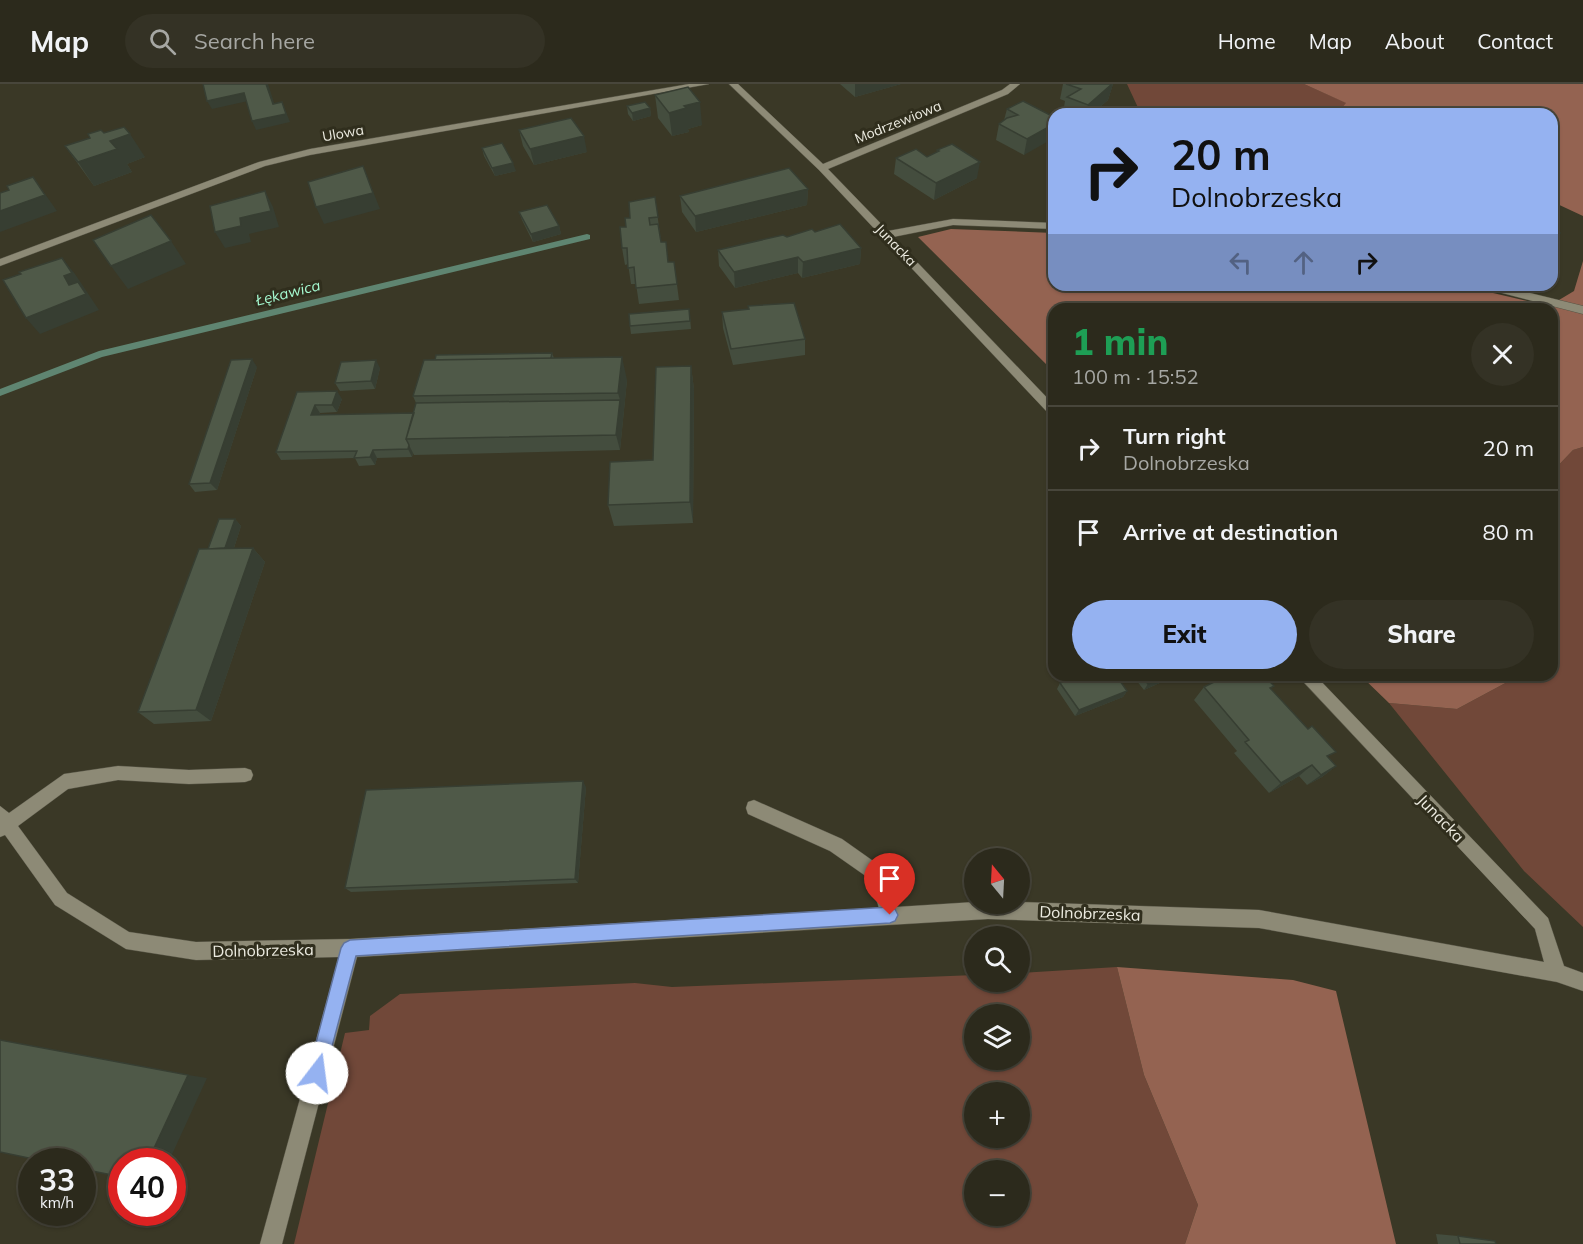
<!DOCTYPE html>
<meta charset="utf-8">
<style>
:root{--surface:#2c2a1c;--page:#343225;--text:#f1f3f6;--muted:#a6a7a3;--line:#48463b;--accent:#95b2f1}
body{margin:0;font-family:Mulish,sans-serif;background:var(--page);color:var(--text);height:100vh;display:flex;flex-direction:column;font-size:22px;white-space:nowrap}
*{box-sizing:border-box;margin:0}
p{font-size:20px;color:var(--muted)}
.icon{flex:none;width:33px;height:33px;fill:none;stroke:currentColor;stroke-width:2;stroke-linecap:round;stroke-linejoin:round}
.map{position:relative;flex:1;overflow:hidden}
.drawer{position:absolute;left:1048px;top:219px;width:510px;height:378px;display:flex;flex-direction:column;background:var(--surface);border-radius:18px;box-shadow:0 2px 4px #0004,0 0 0 2px var(--line)}
.drawer>*{flex:none}
.top-card{position:absolute;left:1048px;top:24px;width:510px;height:183px;border-radius:18px;box-shadow:0 2px 4px #0004,0 0 0 2px var(--line);background:#95b2f1;color:#111;overflow:hidden}
.needle{width:39px;rotate:342deg}
.controls{position:absolute;left:964px;top:764px;display:grid;gap:12px}
.controls a{display:grid;place-items:center;width:66px;height:66px;border-radius:50%;background:var(--surface);box-shadow:0 2px 4px #0004,0 0 0 2px var(--line);font-size:30px}
.speed{position:absolute;left:18px;top:1064px;display:flex;gap:12px;font-size:30px;font-weight:700;text-align:center}
.speed>*{display:grid;place-content:center;width:78px;height:78px;border-radius:50%;background:var(--surface);box-shadow:0 2px 4px #0004,0 0 0 2px var(--line);line-height:1}
.speed small{font-size:15px;font-weight:400}
.speed .limit{border:9px solid #d22;background:#fff;color:#111}
.pin{position:absolute;display:grid;place-items:center;width:51px;height:51px;color:#fff;margin:-62px -26px;border-radius:50% 50% 50% 0;rotate:-45deg;box-shadow:0 0 6px #0007}
.pin .icon{rotate:45deg}
.me{position:absolute;width:66px;margin:-33px;rotate:15deg;stroke-linejoin:round;filter:drop-shadow(0 0 4px #0008)}
.turn{display:flex;align-items:center;gap:21px;height:126px;padding:0 24px;font-size:27px}
.turn .icon{width:78px;height:78px;stroke-width:2.5}
.turn b{display:block;font-size:42px;line-height:51px}
.lanes{display:flex;align-items:center;height:57px;padding:0 24px;background:#0003;justify-content:center;gap:30px;direction:ltr}
.lanes .off{opacity:.35}
.round{display:grid;place-items:center;flex:none;width:63px;height:63px;border-radius:32px;background:var(--page)}
.head{display:flex;align-items:center;justify-content:space-between;height:102px;padding:0 24px}
h1{font-size:36px;font-weight:800;line-height:45px;color:#1e9e55}
.action{display:flex;gap:12px;margin-top:auto;padding:12px 24px}
.action a{flex:1;height:69px;border-radius:36px;background:var(--accent);color:#111;font-size:24px;font-weight:800;line-height:69px;text-align:center}
.action a+a{background:var(--page);color:var(--text)}
ul{padding:0;list-style:none}
li{display:flex;align-items:center;gap:18px;height:84px;padding:0 24px;border-top:2px solid var(--line)}
li div{flex:1}
li b{display:block;font-size:22px}
li em{font-style:normal}
header{display:flex;align-items:center;gap:36px;box-sizing:border-box;height:84px;padding:0 30px;background:var(--surface);border-bottom:2px solid var(--line)}
header strong{font-size:28px}
nav{display:flex;gap:33px;margin-inline-start:auto;font-size:21px}
.search{width:420px;height:54px;background:var(--page);display:flex;align-items:center;gap:15px;box-sizing:border-box;padding:0 21px;border-radius:33px;color:var(--muted);font-size:22px}
.map>svg:first-child{display:block}
.green{fill:#714839;fill-rule:evenodd}
.forest{fill:#946351}
.lines{fill:none;stroke-linecap:round;stroke-linejoin:round}
.stream{fill:#5f8571;fill-rule:evenodd}
.minor-casing{stroke:#565445;stroke-width:1}
.minor{fill:#8d8a76;fill-rule:evenodd}
.wall{fill:#444d3e}
.shaded-wall{fill:#373e32}
.building{fill:#4f5948;stroke:#373e32;stroke-width:1.5}
.route{fill:#95b2f1;stroke:#61749d;stroke-width:1.5}
.labels{text-anchor:middle;stroke-width:6;stroke-linejoin:round;paint-order:stroke}
.far-street-label{font-size:14px;fill:#ecebe0;stroke:#302e1d}
.far-water-label{font-size:15px;font-style:italic;fill:#a5fad1;stroke:#302e1d}
.street-label{font-size:16px;fill:#ecebe0;stroke:#302e1d}
</style>
<header>
<strong>Map</strong>
<div class="search"><svg class="icon" aria-label="search" viewBox="0 0 24 24"><circle cx="10" cy="10" r="6"/><path d="M15 15l6 6"/></svg>Search here</div>
<nav><a>Home</a><a>Map</a><a>About</a><a>Contact</a></nav>
</header>
<div class="map">
<svg width="1583" height="1160" viewBox="0 0 1583 1160">
<rect width="100%" height="100%" fill="#3a3826"/>
<path class="green" d="M1127,0h177l43,19 -10,11h-196z
M1583,363v480l-59,-56 -135,-168 68,6 54,-29v-5h41l1,-204 20,-21z
M1117,883l27,108 54,130 -13,39h-891l51,-211 24,-3 1,-14 30,-22 235,-11 37,4 303,-12v6h45v-8zM975,930h45v45h-45zM975,1008h45v45h-45zM975,1086h45v45h-45z"/>
<path class="forest" d="M1304,0h279v132l-30,-14 -1,-88h-200l-11,-5 5,-6z
M951,145l103,4v52h405l90,21 25,-15 9,-30v186l-10,3 -20,21 -1,-162h-498v63l-136,-135z
M1360,591h151v5l-54,29 -68,-6z
M1117,883l176,13 43,11 60,253h-211l13,-39 -54,-130z"/>
<g class="lines">
<path class="stream" d="M587,150l3,1v4l-488,118 -102,39v-7l99,-38z"/>
<defs>
<path id="minor" d="M689,0h20l-399,71 -45,11 -265,100v-7l259,-97 51,-13z
M729,0h9l85,80 179,-74 8,-6h10l-12,10 -180,75 60,62 65,-12 101,4v6l-101,-4 -60,12 161,168v11l-4,-1 -231,-245z
M1477,201h20l86,21v8l-104,-27z
M1297,591h18l233,243 16,48 19,7v18l-26,-9 -298,-54 -271,-9 -631,38 -75,287h-22l79,-287 -143,3 -70,-11 -71,-44 -50,-70 -5,2v-31l9,7 55,-39 54,-8 71,4 56,-2 6,2 2,5 -2,5 -6,2 -56,2 -71,-4 -50,9 -50,37 49,67 62,39 67,10 154,-3 529,-31 -9,-29 -40,-28 -82,-37 -2,-6 2,-6 6,-2 88,39 41,29 13,39 79,-5h45l239,8 285,52 -9,-33z"/>
</defs>
<use href="#minor" class="minor-casing"/>
<use href="#minor" class="minor"/>
</g>
<path class="wall" d="M840,0h61l-46,13z
M1063,0h50l-5,16 -16,14h-26l-3,-1 2,-12 -5,-2z
M655,11l47,30 -14,4 1,3 -17,4 -14,-18z
M627,22l23,2 1,8 -18,5 -5,-7z
M1007,25l47,8 -30,38 -28,-15 3,-16 5,-4z
M519,46l68,22 -53,13 -11,-19z
M104,49l41,24 -18,7 5,8 -38,14 -29,-40z
M482,64l34,23 -21,5 -11,-20z
M937,66l40,28 -43,22 -40,-26 2,-16 31,-1 10,-5z
M808,105l-1,16 -111,27 -14,-20 -2,-16z
M655,113l6,45 7,20h6l5,38 -40,4 -3,-20h-5l-3,-20 -3,1 -3,-17 4,-21z
M519,128l40,14 2,8 -28,8 -11,-22z
M815,148l46,16 -1,16 -58,14 -4,-5 -63,15 -16,-22 -1,-16z
M748,222l57,33v16l-72,10 -10,-37 -1,-16 26,-3z
M690,233l1,12 -60,5 -1,-8z
M552,269l2,5 73,22 -7,70 -206,5 -1,-2 -1,4 -35,1 -2,7 -16,1 -4,-8 -74,2 -5,-8 21,-60 45,7 -5,13 -17,1 -1,2 95,-2 2,-10 -3,-7z
M691,282l3,23 -1,134 -79,3 -6,-21 45,-45z
M257,283l-40,123 -22,2 -6,-8z
M380,284l-5,21 -35,2 -5,-8z
M235,435l6,7 -7,22h19l12,14 -54,159 -57,3 -16,-12z
M1076,591h40l11,16 -4,6 -48,19 -18,-27 3,-6 17,-6z
M1132,591h42l-1,2 -29,13z
M1274,602l-4,3 66,77 -14,11 -15,8 -8,-9 -30,17 -35,-40 3,-2 -43,-51 10,-13z
M586,703l-8,96 -227,9 -6,-4z
M1436,1150l22,2 38,8h-58z"/>
<path class="shaded-wall" d="M266,0h2l9,28 -4,-8z
M855,0h46l-46,13z
M1113,0l-5,16 -16,14h-6l2,-9z
M244,9l4,8 -36,8 -5,-8z
M282,18l8,20 -34,8 -4,-9z
M700,18l2,23 -14,4 1,3 -17,4 -3,-23 15,-7z
M650,24l1,8 -18,5 -1,-8z
M1054,40v14l-30,17 3,-16z
M130,50l15,23 -18,7 5,8 -38,14 -16,-24 32,-21z
M584,52l3,16 -53,13 -4,-16z
M980,78l-3,16 -43,22 2,-17z
M513,79l3,8 -21,5 -3,-8z
M363,82l17,43 -56,15 -8,-17z
M33,93l24,34 -57,21v-21z
M808,105l-1,16 -111,27 -1,-16z
M265,107l8,16 6,20 -30,7 2,8 -26,6 -10,-16 25,-14z
M559,142l2,8 -28,8 -2,-8z
M171,157l15,23 -58,25 -17,-23z
M861,164l-1,16 -58,14 1,-16z
M798,173v16l-63,15 -1,-16z
M62,174l13,16 24,36 -59,24 -14,-16 38,-42z
M622,273l5,23 -7,70 -4,-15 4,-35 -2,-7z
M252,275l5,8 -40,123 -7,-7z
M376,276l4,8 -5,21 -4,-8z
M691,282l3,23 -1,134 -3,-21z
M337,307l5,8 -5,13 -5,-7z
M315,321l5,8 -4,10 -5,-8z
M409,361l4,8 -1,4 -4,-8z
M373,366l4,8 -2,7 -5,-8z
M235,435l6,7 -12,37 -6,-8z
M253,464l12,14 -54,159 -15,-11z
M1168,591h6l-1,2 -29,13 4,-6z
M1127,607l-4,6 -48,19 4,-6z
M1312,681l-13,11 -30,17 12,-10z
M1336,682l-14,11 -15,8 14,-10z
M583,697l3,6 -8,96 -3,-4z
M188,991l19,3 -38,83h-21z"/>
<path class="building" d="M203,0h63l7,20 9,-2 4,12 -34,7 -8,-28 -37,8z
M1066,0h46l-24,21 -21,-8 14,-8z
M688,3l12,15 -16,4 2,2 -17,5 -14,-18z
M1023,17l31,16v7l-27,15 -28,-15 8,-6 11,-3 -11,-6z
M645,18l5,6 -18,5 -5,-7z
M571,34l13,18 -54,13 -11,-19z
M124,43l6,7 -20,7 7,8 -39,13 -13,-16 25,-8 -2,-4 13,-4 3,3z
M502,59l11,20 -21,5 -10,-20z
M952,60l28,18 -44,21 -40,-25 20,-9 11,8 12,-6 -2,-1z
M363,82l10,27 -57,14 -8,-25z
M789,84l19,21 -113,27 -15,-20z
M33,93l12,18 -45,16v-18l9,-3 -2,-4z
M265,107l6,20 -31,7 1,8 -26,6 -5,-26z
M655,113l3,20 -9,1 1,7 8,-1 3,18h5l2,20h6l3,22 -41,4 -2,-21 -6,1 -1,-20h-5l-2,-21h6l-1,-9h5l-1,-16z
M547,121l12,21 -28,8 -12,-22z
M151,131l20,26 -60,25 -18,-26z
M840,140l21,24 -58,14 -5,-5 -64,15 -16,-22 65,-15 4,2 25,-8 3,3z
M1552,146l8,3 -7,16h-1z
M62,174l10,15 -8,3 5,9 9,-3 8,12 -60,24 -23,-38 18,-6 -2,-2z
M794,219l11,36 -74,10 -9,-37 27,-3 -1,-3z
M689,225l1,12 -60,5 -1,-12z
M552,269l-1,5 -116,2 1,-5z
M622,273l-4,36 -205,3 11,-36z
M252,275l-42,124 -21,1 42,-124z
M376,276l-5,21 -36,2 6,-21z
M691,282l-1,136 -82,3 2,-43 43,-2 3,-93z
M337,307l-5,14h-17l-4,10 103,-2 -8,26 3,6 -1,4 -35,1 -3,7 -16,1 3,-7 -81,1 21,-60z
M620,316l-4,35 -210,4 10,-36z
M219,435h16l-10,29 -17,1z
M253,464l-57,162 -58,2 61,-163z
M1081,591h35l11,16 -48,19 -19,-27z
M1141,591h27l-20,9z
M1228,591h36l10,11 -4,2 38,41 4,-3 24,26 -9,4 9,10 -15,9 -9,-10 -31,18 -36,-41 4,-2 -45,-53z
M583,697l-8,98 -230,9 21,-98z
M0,956l188,35 -40,86h-26v16l-40,-8v-8h-39l-43,-9z
M1458,1152l37,5 1,3h-36z"/>
<path class="route" d="M890,823l5,2 3,6 -3,6 -5,2 -534,33 -31,117 -2,7 -6,2 -7,-2 -2,-7 33,-125 3,-5 6,-3z"/>
<g class="labels">
<g class="far-street-label">
<text transform="translate(898 38) rotate(-22)" y="5">Modrzewiowa</text>
<text transform="translate(343 49) rotate(-10)" y="5">Ulowa</text>
<text transform="translate(896 161) rotate(46)" y="5">Junacka</text>
</g>
<g class="far-water-label">
<text transform="translate(288 209) rotate(-14)" y="5">Łękawica</text>
</g>
<g class="street-label">
<text transform="translate(1441 734) rotate(46)" y="6">Junacka</text>
<text transform="translate(1090 829) rotate(2)" y="6">Dolnobrzeska</text>
<text transform="translate(263 866) rotate(-1)" y="6">Dolnobrzeska</text>
</g>
</g>
</svg>
<div class="controls">
<a><svg class="needle" viewBox="-14 -14 28 28"><path d="M0-13l5 13h-10z" fill="#e53935"/><path d="M0 13l5-13h-10z" fill="#a6a7a3"/></svg></a>
<a><svg class="icon" aria-label="search" viewBox="0 0 24 24"><circle cx="10" cy="10" r="6"/><path d="M15 15l6 6"/></svg></a>
<a><svg class="icon" aria-label="layers" viewBox="0 0 24 24"><path d="M12 4l9 5-9 5-9-5zM3 14l9 5 9-5"/></svg></a>
<a>+</a>
<a>−</a>
</div>
<div class="speed"><div>33<small>km/h</small></div><div class="limit">40</div></div>
<div class="pin" style="left:890px;top:831px;background:#d93025"><svg class="icon" aria-label="arrive" viewBox="0 0 24 24"><path d="M6 21V4h12l-3 4 3 4H6"/></svg></div>
<svg class="me" style="left:317px;top:989px" viewBox="-20 -20 40 40"><circle r="19" fill="#fff"/><path d="M0-13L10 11 0 6-10 11z" fill="#95b2f1"/></svg>
<div class="top-card">
<div class="turn"><svg class="icon" aria-label="right" viewBox="0 0 24 24"><path d="M7 20v-9h11M14 6l5 5-5 5"/></svg><div><b>20 m</b>Dolnobrzeska</div></div>
<div class="lanes"><svg class="icon off" aria-label="left" viewBox="0 0 24 24"><path d="M17 20v-9H6M10 6l-5 5 5 5"/></svg><svg class="icon off" aria-label="ahead" viewBox="0 0 24 24"><path d="M12 20V5M6 11l6-6 6 6"/></svg><svg class="icon" aria-label="right" viewBox="0 0 24 24"><path d="M7 20v-9h11M14 6l5 5-5 5"/></svg></div>
</div>
<section class="drawer">
<div class="head"><div><h1>1 min</h1><p>100 m · 15:52</p></div><a class="round"><svg class="icon" aria-label="close" viewBox="0 0 24 24"><path d="M6 6l12 12M18 6L6 18"/></svg></a></div>
<ul>
<li><svg class="icon" aria-label="right" viewBox="0 0 24 24"><path d="M7 20v-9h11M14 6l5 5-5 5"/></svg><div><b>Turn right</b><p>Dolnobrzeska</p></div><em>20 m</em></li>
<li><svg class="icon" aria-label="arrive" viewBox="0 0 24 24"><path d="M6 21V4h12l-3 4 3 4H6"/></svg><div><b>Arrive at destination</b></div><em>80 m</em></li>
</ul>
<div class="action"><a>Exit</a><a>Share</a></div>
</section>
</div>
